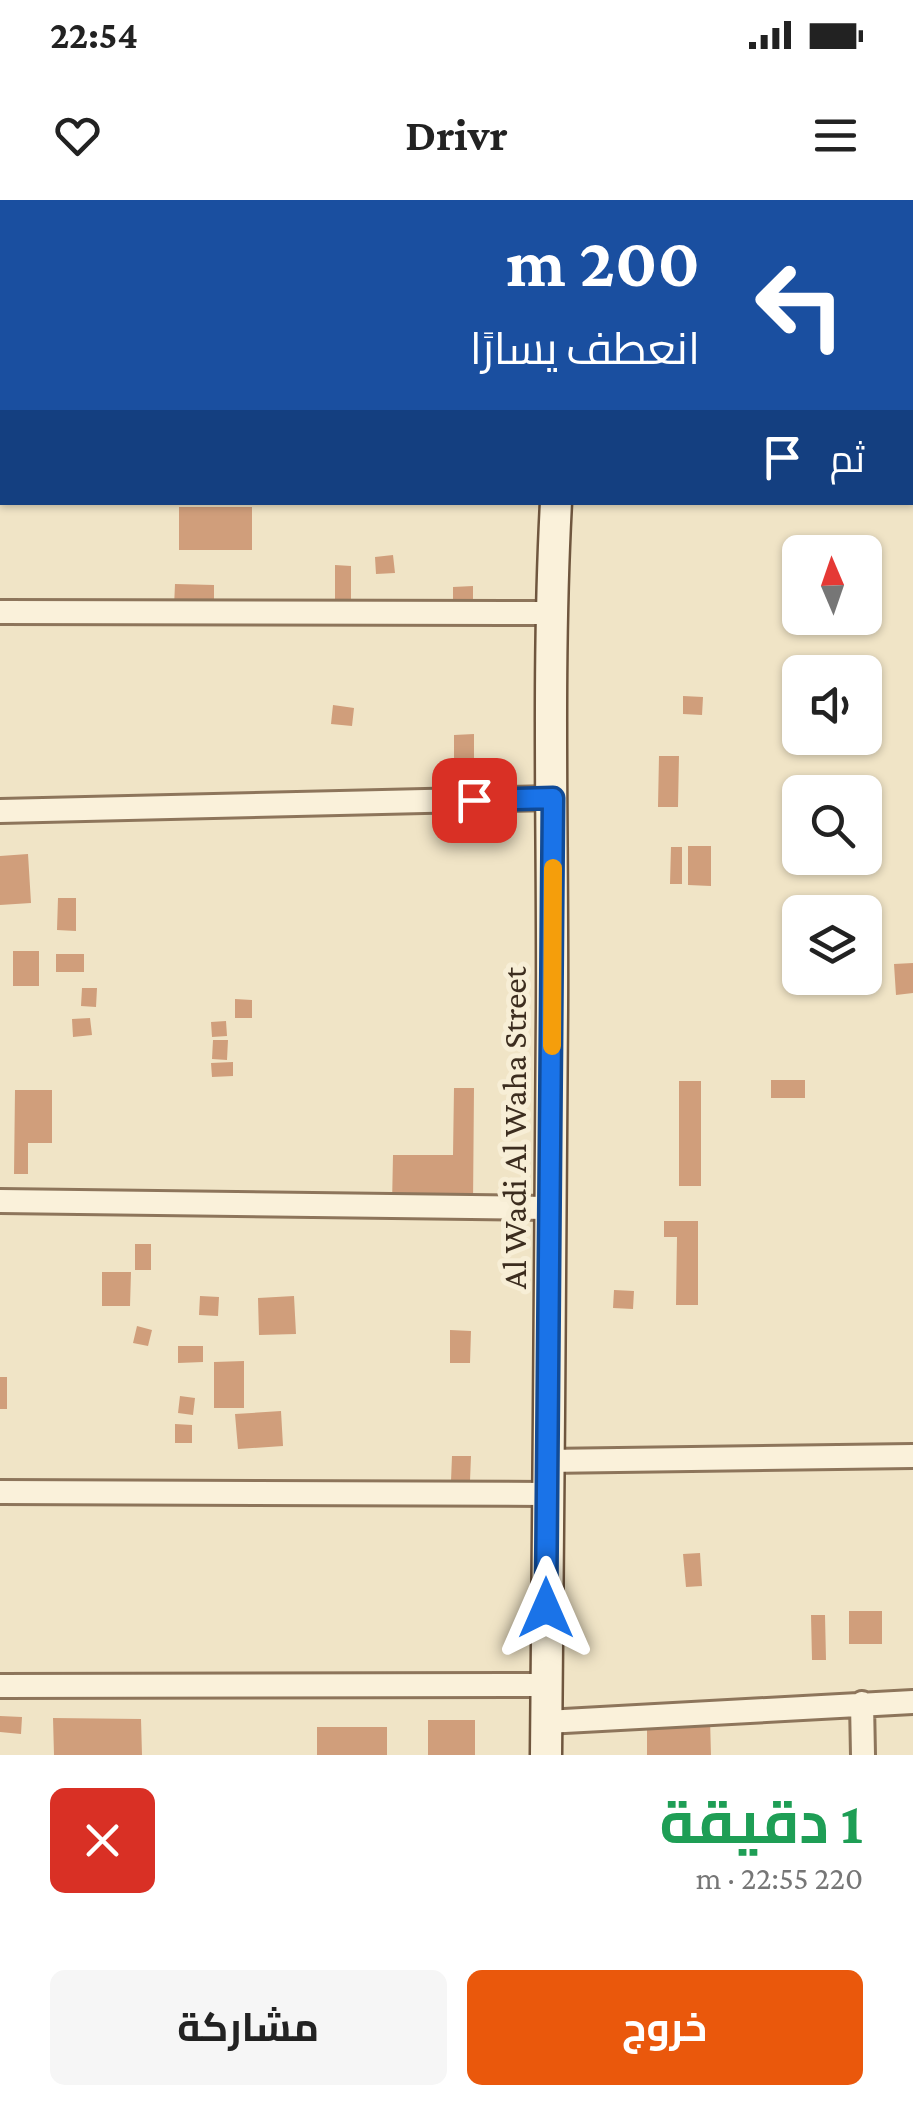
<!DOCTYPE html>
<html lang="ar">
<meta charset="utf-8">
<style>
:root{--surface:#fff;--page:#f6f6f6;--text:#222;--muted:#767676;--accent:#ea580c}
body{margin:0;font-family:"Crimson Pro",Cairo,serif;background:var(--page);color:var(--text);direction:rtl;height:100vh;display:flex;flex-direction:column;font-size:38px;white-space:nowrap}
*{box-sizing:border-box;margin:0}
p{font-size:32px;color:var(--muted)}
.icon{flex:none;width:55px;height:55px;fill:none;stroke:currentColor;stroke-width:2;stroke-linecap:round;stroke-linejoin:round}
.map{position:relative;height:1555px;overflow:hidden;direction:ltr}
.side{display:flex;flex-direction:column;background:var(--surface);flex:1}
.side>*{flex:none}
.top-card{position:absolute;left:0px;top:0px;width:915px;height:305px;box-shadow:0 2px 8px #0004;direction:rtl;background:#1a4fa0;color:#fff;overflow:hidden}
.needle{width:65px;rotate:358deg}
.controls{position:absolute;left:782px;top:335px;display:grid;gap:20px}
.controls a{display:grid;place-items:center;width:100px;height:100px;border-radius:15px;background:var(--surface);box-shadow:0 2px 8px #0004;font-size:50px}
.pin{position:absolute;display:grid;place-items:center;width:85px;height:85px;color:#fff;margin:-42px;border-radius:20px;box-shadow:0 5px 15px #0006}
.me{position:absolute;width:110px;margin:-55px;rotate:0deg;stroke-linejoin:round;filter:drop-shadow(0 0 8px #0008)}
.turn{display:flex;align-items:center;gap:35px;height:210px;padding:0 50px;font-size:45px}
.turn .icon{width:130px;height:130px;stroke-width:2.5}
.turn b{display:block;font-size:70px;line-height:85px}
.then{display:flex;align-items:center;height:95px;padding:0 50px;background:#0003;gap:20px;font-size:38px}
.round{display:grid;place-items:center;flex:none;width:105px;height:105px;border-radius:15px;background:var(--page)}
.overview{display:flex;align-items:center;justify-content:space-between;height:170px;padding:0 50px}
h1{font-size:60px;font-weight:700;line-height:75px;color:#1e9e55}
.action{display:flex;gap:20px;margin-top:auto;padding:20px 50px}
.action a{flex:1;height:115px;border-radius:15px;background:var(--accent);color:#fff;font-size:40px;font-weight:700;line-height:115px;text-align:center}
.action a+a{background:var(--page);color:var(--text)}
.status{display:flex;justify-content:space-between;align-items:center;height:70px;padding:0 50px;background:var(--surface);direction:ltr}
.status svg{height:28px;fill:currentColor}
header{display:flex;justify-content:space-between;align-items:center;height:130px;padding:0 50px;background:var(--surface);font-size:45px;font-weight:700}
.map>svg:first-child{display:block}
.building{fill:#d09e7b}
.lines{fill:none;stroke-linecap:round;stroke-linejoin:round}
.street-casing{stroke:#8d755b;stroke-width:28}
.secondary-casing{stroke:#6f563e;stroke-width:35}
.street{stroke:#faf1da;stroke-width:22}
.secondary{stroke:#faf1da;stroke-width:30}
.route-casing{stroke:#114b97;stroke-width:25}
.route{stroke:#1a73e8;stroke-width:18}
.slow{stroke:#f59e0b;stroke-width:18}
.labels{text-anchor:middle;stroke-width:10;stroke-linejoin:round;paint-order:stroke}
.street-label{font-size:35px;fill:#3c2d1f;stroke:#f7eed6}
</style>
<div class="status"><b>22:54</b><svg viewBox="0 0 49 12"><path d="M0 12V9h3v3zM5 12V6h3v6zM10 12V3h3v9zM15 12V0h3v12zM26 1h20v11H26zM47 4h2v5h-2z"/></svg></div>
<header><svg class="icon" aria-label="menu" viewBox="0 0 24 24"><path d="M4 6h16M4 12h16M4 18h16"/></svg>Drivr<svg class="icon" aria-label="heart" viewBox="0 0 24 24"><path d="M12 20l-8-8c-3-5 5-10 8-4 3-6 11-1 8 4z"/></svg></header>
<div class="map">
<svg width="913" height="1555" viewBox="0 0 913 1555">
<rect width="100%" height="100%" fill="#f0e4c6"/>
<path class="building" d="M179,307h73v43h-73z
M393,355l2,18 -19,1 -1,-17z
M335,365l16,1v40h-16z
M175,384l39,1v22h-40z
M473,386v18l-20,1v-18z
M683,496l20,1 -1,18 -19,-1z
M333,505l21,3 -2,18 -21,-2z
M474,534v69h-20v-68z
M659,556h20l-1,51h-20z
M688,646h23v40l-23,-1z
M671,647h11v37h-12z
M28,654l3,49 -31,2v-49z
M58,698h18v33l-19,-1z
M13,751h26v35h-26z
M56,754h28v18h-28z
M913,763v30l-17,2 -2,-31z
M82,788h15l-1,19 -15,-1z
M235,799l17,1v18h-17z
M90,818l2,17 -19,2 -1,-18z
M226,821l1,15 -15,1 -1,-15z
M213,840h15l-1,20 -15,-1z
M233,862v14l-21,1 -1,-14z
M771,880h34v18h-34z
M679,881h22v105h-22z
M454,888h20l-1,116 -81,1 1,-50h60z
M15,890h37v53h-24v31h-14z
M664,1021h34v84h-22l1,-68h-13z
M135,1044h16v26h-16z
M102,1072h29l-1,34h-28z
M614,1090l20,1 -1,18 -20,-1z
M200,1096l19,1 -1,19 -19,-1z
M294,1096l2,38 -37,1 -1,-37z
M137,1126l15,4 -4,16 -15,-3z
M450,1130l21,1 -1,32h-20z
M178,1146h25v16l-25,1z
M244,1161v47h-30v-46z
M0,1177h7v32h-7z
M180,1196l15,2 -2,17 -15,-2z
M281,1211l2,35 -45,3 -3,-35z
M175,1224l17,1v18h-17z
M452,1256h19l-1,25h-19z
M700,1353l2,33 -16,1 -3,-33z
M849,1411h33v33h-33z
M811,1415h14l1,45h-14z
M696,1502v17h14l1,36h-64v-52z
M0,1516l22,1 -1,17 -21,-2z
M53,1518l88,1 1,36h-88z
M428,1520h47v35h-47z
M317,1527h70v28h-70z"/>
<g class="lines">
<defs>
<path id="street" d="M912,290h1
M0,412l550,1
M0,611l553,-13
M0,1001l552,7
M546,1261l367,-5
M0,1292l546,2
M0,1486l547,-1
M862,1503l1,52
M546,1522l367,-20"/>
<path id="secondary" d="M557,2v-2
M546,1555c1,-249 6,-498 6,-747 1,-169 -5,-337 4,-506"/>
</defs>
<use href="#street" class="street-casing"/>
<use href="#secondary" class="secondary-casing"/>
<use href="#street" class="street"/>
<use href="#secondary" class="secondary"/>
</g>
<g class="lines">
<defs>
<path id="route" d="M474,600l79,-2 -7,810"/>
</defs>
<use href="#route" class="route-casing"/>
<use href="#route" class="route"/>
<path class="slow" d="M552,846l1,-178"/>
</g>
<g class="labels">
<g class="street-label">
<text transform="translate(514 928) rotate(-90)" y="12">Al Wadi Al Waha Street</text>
</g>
</g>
</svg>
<div class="controls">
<a><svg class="needle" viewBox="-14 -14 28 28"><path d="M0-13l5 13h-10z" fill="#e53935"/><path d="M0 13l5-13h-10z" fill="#767676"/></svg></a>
<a><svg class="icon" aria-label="sound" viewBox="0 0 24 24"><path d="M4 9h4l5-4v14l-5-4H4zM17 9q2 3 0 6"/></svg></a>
<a><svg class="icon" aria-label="search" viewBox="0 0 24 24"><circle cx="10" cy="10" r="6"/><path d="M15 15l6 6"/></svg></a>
<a><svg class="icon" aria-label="layers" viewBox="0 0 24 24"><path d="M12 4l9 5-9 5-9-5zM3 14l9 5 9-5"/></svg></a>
</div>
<div class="pin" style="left:474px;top:600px;background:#d93025"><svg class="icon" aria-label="arrive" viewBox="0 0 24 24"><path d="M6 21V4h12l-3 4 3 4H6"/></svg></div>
<svg class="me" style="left:546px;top:1408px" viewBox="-20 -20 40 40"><path d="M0-17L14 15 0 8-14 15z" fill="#1a73e8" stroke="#fff" stroke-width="4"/></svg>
<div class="top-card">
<div class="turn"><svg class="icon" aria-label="left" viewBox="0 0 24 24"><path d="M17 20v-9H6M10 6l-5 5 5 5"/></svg><div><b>200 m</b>انعطف يسارًا</div></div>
<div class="then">ثم<svg class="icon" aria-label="arrive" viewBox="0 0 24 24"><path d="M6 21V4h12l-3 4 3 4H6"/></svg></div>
</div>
</div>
<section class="side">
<div class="overview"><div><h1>1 دقيقة</h1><p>220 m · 22:55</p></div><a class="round" style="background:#d93025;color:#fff"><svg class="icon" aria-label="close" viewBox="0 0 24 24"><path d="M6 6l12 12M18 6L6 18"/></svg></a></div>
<div class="action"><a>خروج</a><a>مشاركة</a></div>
</section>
